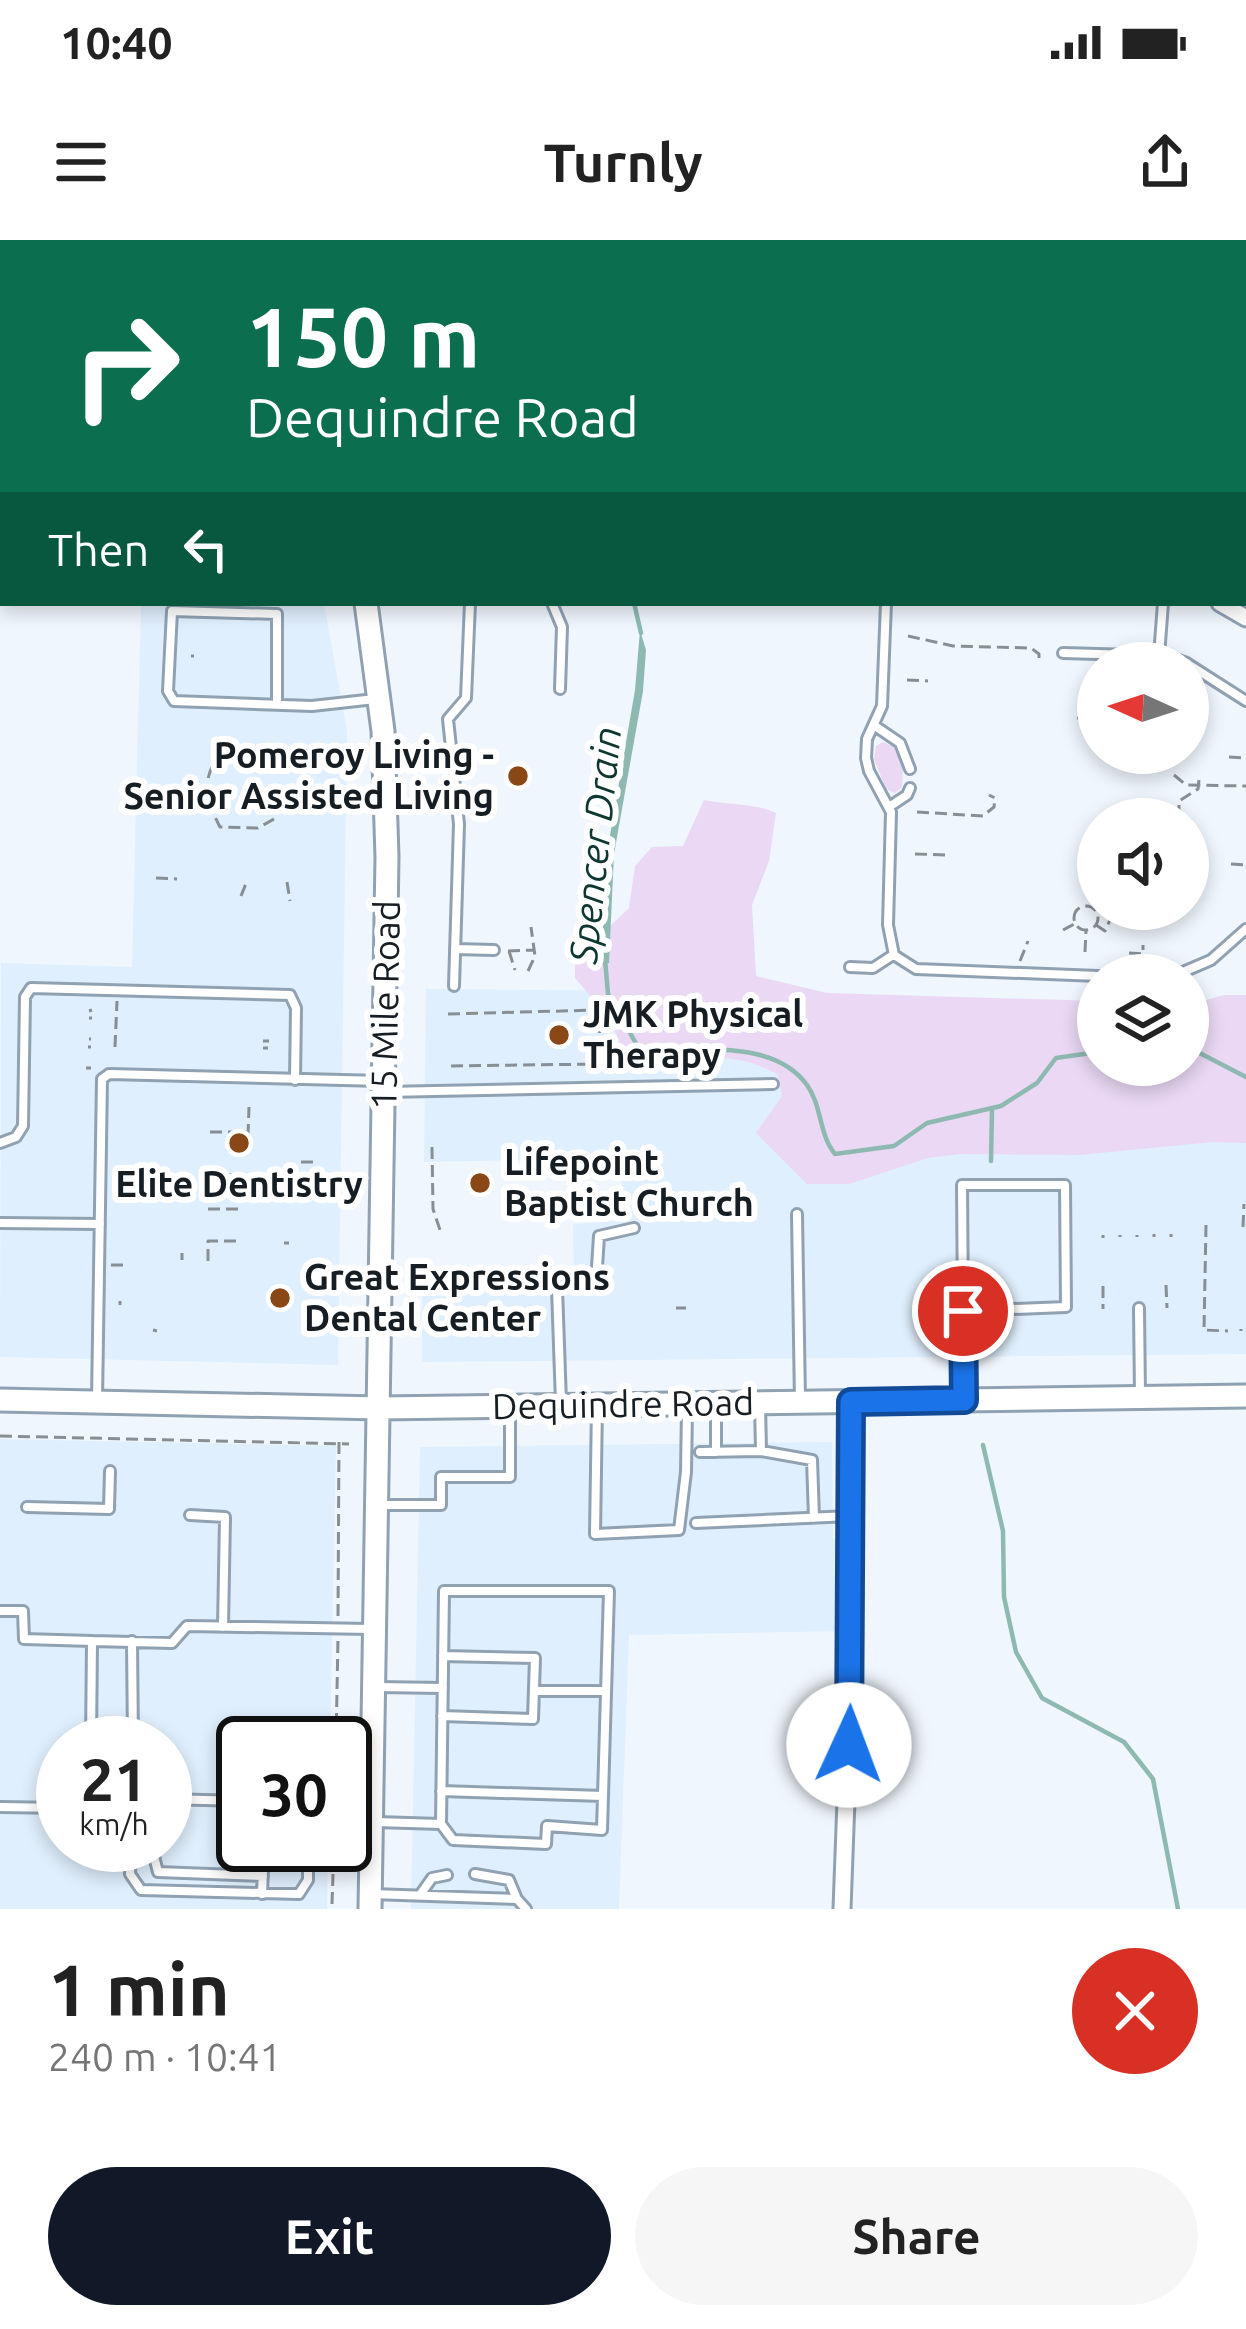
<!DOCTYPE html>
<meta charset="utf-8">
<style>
:root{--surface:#fff;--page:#f6f6f6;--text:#222;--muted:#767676;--accent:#111827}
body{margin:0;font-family:Ubuntu,sans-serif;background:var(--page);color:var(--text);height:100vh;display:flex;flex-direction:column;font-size:45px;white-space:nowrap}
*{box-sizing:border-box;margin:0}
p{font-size:39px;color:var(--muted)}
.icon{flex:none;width:66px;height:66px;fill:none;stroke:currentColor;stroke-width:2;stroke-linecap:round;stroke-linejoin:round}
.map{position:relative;height:1669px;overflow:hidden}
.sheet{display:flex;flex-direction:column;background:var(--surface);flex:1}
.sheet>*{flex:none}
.guide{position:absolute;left:0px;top:0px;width:1248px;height:366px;box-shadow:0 6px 18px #0003;background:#0b6e4f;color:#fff;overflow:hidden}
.needle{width:78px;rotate:273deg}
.tools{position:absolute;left:1077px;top:402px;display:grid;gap:24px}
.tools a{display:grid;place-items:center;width:132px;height:132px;border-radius:50%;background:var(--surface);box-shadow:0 6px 18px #0003;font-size:60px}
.speed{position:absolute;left:36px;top:1476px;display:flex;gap:24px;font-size:60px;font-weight:700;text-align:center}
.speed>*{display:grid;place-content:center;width:156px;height:156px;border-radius:50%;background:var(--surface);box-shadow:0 6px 18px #0003;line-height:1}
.speed small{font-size:30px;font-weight:400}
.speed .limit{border:6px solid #111;border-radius:18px;background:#fff;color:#111}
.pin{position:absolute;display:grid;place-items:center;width:102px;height:102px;color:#fff;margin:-51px;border:6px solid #fff;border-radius:50%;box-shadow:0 3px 12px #0007}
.me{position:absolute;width:132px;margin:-66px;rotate:2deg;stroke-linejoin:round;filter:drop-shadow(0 0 9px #0008)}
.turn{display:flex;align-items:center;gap:42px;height:252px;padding:0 48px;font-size:54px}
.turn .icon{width:156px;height:156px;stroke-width:2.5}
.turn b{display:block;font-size:84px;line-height:102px}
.then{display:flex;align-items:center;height:114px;padding:0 48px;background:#0003;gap:24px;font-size:45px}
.round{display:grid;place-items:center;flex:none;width:126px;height:126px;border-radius:63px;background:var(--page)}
.overview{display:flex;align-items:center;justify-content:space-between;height:204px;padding:0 48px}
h1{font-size:72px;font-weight:700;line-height:90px}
.cta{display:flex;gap:24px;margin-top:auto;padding:24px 48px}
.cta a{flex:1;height:138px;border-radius:72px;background:var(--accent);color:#fff;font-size:48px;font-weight:700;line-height:138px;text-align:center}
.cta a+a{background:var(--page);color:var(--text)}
.status{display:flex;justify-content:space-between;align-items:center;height:84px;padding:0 60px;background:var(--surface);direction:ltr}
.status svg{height:33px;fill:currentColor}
header{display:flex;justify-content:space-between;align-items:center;height:156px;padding:0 48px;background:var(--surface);font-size:54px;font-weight:700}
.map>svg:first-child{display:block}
.built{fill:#e0effd;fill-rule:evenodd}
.green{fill:#ead8f4}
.water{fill:#8eb9b0}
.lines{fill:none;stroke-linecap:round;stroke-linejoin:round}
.stream{stroke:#8eb9b0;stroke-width:4.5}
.service-casing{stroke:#90a1b2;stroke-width:14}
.minor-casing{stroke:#90a1b2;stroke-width:21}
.secondary-casing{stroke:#90a1b2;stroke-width:27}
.path{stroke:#878e94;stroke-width:3;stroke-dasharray:12 6;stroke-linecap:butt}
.service{stroke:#fff;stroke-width:8}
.minor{stroke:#fff;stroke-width:15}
.secondary{stroke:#fff;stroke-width:21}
.route-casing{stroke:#114b97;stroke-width:30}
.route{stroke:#1a73e8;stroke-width:21}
.poi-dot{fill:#8a4816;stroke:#fff;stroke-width:4.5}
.labels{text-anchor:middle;stroke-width:12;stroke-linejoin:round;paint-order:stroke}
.poi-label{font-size:36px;font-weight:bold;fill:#161d23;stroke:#fff;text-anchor:start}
.street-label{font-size:36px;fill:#161d23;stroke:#fff}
.water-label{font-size:39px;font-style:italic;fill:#0e3731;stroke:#fff}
</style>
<div class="status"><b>10:40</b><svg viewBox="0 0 49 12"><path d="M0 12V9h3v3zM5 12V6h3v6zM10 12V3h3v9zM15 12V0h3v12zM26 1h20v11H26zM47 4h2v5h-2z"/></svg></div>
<header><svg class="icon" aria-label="menu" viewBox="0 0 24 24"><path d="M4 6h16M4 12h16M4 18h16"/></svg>Turnly<svg class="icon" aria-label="share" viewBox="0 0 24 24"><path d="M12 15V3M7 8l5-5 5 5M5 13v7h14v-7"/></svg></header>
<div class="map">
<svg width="1246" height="1669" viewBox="0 0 1246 1669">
<rect width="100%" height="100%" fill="#eff6fd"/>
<path class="built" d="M141,363h183l23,128 -9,634 -338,-8 1,-394 131,4z
M426,749l371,3 449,147v215l-824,8v-74l111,-1v-7l41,-1 -1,-55 50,-3 -2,-63 -197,4z
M0,1199l336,7 -6,297h-87v102h85l-1,64h-327zM63,1503h102v102h-102z
M832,1202l1,97 11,1v91l-215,4 -10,274h-208l9,-462z"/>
<path class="green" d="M375,0h315l3,3h-319z
M883,502l12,5 8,19 -1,21 -7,6 -9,-4 -12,-30 2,-13z
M704,560c23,5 52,3 72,13l-7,48 -17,44 4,71 71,17 271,8v64h90v-60l36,-10h22v148l-33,-1 -134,13 -119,-1 -32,4 -79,26h-42l-51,-51 26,-37 -4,-21c-58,-35 -101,-2 -156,-28l-12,-28 -35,-41v-18l54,-52 6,-42 17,-19 31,-1z"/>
<path class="water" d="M640,390l6,20 -3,41 -29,163 -5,109 -8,2 6,-112 28,-163z"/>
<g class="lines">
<path class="stream" d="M423,0l1,3
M634,363l7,30
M605,719l3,35 30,53c52,8 133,-12 169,38 15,21 12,50 28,69l59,-8 33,-23 74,-17 36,-23 19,-25 42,-6
M1188,807l58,30
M991,921l1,-52
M983,1205l20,86 1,66 12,55 26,46 82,44 29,37 25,130"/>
<defs>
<path id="service" d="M552,363l10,24 -2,62
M886,363l-4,103 -15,33 -1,19 3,13 22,41 -3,113 6,30 22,14 182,7
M1063,413l105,3 19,7
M1159,416l4,-53
M1188,424l58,37
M277,464v-90l-105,-3 -4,80 6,10 138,5 63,-7
M875,486l25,17 10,26
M889,567l18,-12 3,-7
M455,709l39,1
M850,727l23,1 20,-13
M1176,735l35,-15 35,-31
M454,746l5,-162 -11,-105 18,-21 4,-95
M385,852l388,-8
M0,903l16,-6 7,-11 2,-129 6,-9 259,7 6,13 -1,72
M797,974l3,187
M0,983l100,1
M1139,1068l1,88
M963,1071l-1,-126h103l1,122 -103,4 1,88
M97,1160l5,-321 7,-5 273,7
M561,1163l-4,-115 39,-5 3,-47 35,-8
M760,1164l1,47 51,9 2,58
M597,1166l-2,128 84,-4 7,-58 1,-63
M716,1166v46
M700,1212l61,-1
M380,1265h61v-28h69v-68
M27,1267l82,2 1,-38
M190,1275l35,2 -2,110
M696,1283l154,-7
M444,1351h165l-7,239 -55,-4 -1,18 -93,-4 -12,-16z
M0,1371h23l1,28 68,2
M132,1401l1,102
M376,1447l67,1
M534,1451h72
M442,1476l91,3 2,-61 -92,-2
M91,1503l1,-102 80,2 15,-17 184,3
M441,1551l162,5
M165,1559l78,2
M345,1562h26
M0,1567l63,1
M376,1582l65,2
M131,1605l-1,29 11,16 158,4 9,-14v-35
M151,1605l7,27 105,4
M475,1634l34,6 8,19
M262,1654l2,-49
M372,1654l145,5 9,10
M420,1655l12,-17 15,-3"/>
<path id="minor" d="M135,3l12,-3
M1220,363l26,15
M842,1669l9,-244 1,-263"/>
<path id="secondary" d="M296,0v3
M366,363l17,128 4,126 -17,1052
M0,1160l380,8 866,-12"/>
</defs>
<use href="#service" class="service-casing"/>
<use href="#minor" class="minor-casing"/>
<use href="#secondary" class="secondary-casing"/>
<path class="path" d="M799,0l26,3
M49,3v-3
M216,3v-3
M1245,36l1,1
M908,396l45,10 78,2 8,6v9
M191,416h3
M907,440l21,1
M1077,478h21
M1229,517l17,1
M1174,535l12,10 60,1
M268,556h6
M484,571l3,-15
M1173,571h6v-10l19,-12 1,-9
M917,572l66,4 11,-9 1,-9 -6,-3
M274,579l-16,9 -38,-1c-18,-35 -17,-45 1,-79l54,1
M915,614l32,1
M1231,624l15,1
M156,638l21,1
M287,642l3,19
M241,656l6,-15
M1074 678a12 12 0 1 1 24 0a12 12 0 1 1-24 0Z
M1096,685l9,6 5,-11 -2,-11
M1063,690l13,-7
M508,711l26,-1
M509,711l6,19
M1085,712l1,-22
M1129,713l14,1v-9
M1020,721l8,-20
M528,731l7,-15 -4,-29
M89,771l3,-1
M448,774l151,-4 1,54 -151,2
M89,778h3
M89,799h2
M263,801h6
M88,807h3
M115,807l2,-46
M263,808h5
M86,828h5
M210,892h38
M248,896l1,-29
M432,907l1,62 8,24
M301,922h16
M209,934l30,1
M208,969h30
M1206,985l-2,105 24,1
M1243,987l1,-23
M1154,994v3
M1171,994v3
M1120,995v2
M1137,997v-2
M1103,998v-3
M284,1003h5
M182,1020v-7
M208,1021v-20h30
M111,1025h16
M1166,1045l1,23
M1103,1046v23
M120,1061v4
M676,1068h10
M403,1081h17
M153,1090l4,1
M1241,1091v-2
M486,1097v-20
M0,1196l349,8
M338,1376l1,-178
M336,1503l2,-105
M332,1664l2,-59"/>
<use href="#service" class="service"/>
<use href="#minor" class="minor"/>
<use href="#secondary" class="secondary"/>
</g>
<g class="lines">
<defs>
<path id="route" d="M849,1505l2,-343 113,-2 -1,-89"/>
</defs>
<use href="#route" class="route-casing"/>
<use href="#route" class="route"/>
</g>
<g class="poi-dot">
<circle cx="518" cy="536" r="12"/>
<circle cx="559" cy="795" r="12"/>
<circle cx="239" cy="903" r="12"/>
<circle cx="480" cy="943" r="12"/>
<circle cx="280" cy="1058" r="12"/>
</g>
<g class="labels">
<g class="poi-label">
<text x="494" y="528" text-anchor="end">Pomeroy Living -<tspan x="494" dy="41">Senior Assisted Living</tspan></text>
<text x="583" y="787">JMK Physical<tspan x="583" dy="41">Therapy</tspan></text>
<text x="504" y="935">Lifepoint<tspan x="504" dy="41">Baptist Church</tspan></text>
<text x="239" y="957" text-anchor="middle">Elite Dentistry</text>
<text x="304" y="1050">Great Expressions<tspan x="304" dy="41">Dental Center</tspan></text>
</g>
<g class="street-label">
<text transform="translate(385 765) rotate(-89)" y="13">15 Mile Road</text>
<text transform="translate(623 1164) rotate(-1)" y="13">Dequindre Road</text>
</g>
<g class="water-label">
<text transform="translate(595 605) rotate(-84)" y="14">Spencer Drain</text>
</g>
</g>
</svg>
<div class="tools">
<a><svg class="needle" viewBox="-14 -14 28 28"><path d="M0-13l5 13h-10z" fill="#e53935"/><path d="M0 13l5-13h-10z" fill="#767676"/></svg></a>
<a><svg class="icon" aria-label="sound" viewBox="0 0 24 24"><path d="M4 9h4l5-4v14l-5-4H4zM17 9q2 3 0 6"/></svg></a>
<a><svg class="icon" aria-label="layers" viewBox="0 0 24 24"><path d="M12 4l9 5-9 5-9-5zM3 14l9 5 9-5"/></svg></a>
</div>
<div class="speed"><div>21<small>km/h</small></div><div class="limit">30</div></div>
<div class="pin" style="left:963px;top:1071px;background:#d93025"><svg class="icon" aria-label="arrive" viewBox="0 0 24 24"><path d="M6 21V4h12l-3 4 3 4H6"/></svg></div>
<svg class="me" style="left:849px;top:1505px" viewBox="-20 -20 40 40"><circle r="19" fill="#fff"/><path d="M0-13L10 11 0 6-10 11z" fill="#1a73e8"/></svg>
<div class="guide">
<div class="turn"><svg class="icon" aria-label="right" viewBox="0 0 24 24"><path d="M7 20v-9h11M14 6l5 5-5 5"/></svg><div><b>150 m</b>Dequindre Road</div></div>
<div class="then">Then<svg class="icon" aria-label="left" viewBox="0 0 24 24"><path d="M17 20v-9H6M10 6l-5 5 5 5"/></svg></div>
</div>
</div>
<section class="sheet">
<div class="overview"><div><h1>1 min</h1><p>240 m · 10:41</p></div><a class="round" style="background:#d93025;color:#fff"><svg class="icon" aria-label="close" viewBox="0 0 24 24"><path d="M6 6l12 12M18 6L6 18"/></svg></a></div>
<div class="cta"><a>Exit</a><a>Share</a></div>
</section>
